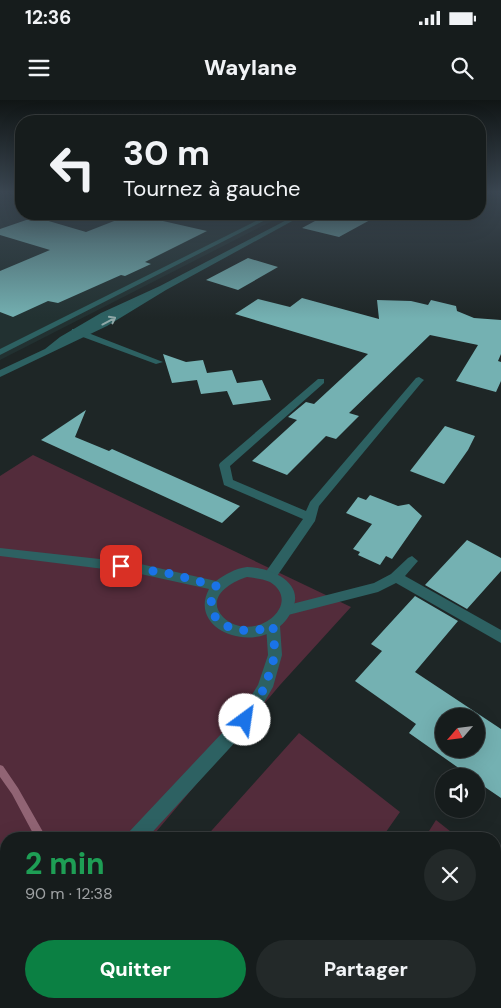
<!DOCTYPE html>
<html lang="fr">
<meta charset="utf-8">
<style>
:root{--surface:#161c1c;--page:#232929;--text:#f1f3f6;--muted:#9ea1a3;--line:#353a3b;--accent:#0b8043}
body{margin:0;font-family:"DM Sans",sans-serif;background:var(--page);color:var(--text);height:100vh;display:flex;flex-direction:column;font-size:19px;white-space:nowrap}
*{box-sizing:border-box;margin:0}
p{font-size:16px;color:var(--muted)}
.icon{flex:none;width:28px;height:28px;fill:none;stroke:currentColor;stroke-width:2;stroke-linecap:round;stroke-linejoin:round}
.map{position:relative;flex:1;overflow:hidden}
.panel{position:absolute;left:0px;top:732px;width:501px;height:176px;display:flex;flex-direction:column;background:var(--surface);border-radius:20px 20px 0 0;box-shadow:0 5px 20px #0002,0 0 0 1px var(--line)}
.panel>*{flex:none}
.banner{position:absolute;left:15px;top:15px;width:471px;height:105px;border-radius:20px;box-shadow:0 5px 20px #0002,0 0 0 1px var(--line);background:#161c1c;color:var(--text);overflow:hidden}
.needle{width:32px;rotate:242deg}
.tools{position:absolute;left:435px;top:608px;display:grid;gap:10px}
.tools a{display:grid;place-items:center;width:50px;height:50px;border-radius:50%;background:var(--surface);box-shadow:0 5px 20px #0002,0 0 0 1px var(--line);font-size:25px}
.pin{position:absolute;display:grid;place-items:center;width:42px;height:42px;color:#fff;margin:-21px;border-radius:10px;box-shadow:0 2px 8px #0006}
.me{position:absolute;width:55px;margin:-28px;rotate:31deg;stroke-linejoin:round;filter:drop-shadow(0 0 4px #0008)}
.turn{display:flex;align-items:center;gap:18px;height:105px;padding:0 25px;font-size:22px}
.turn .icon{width:65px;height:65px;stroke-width:2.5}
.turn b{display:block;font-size:35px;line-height:42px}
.round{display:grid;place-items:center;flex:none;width:52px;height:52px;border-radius:26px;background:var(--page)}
.headline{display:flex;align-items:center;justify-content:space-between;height:85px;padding:0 25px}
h1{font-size:30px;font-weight:800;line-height:38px;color:#1e9e55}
.cta{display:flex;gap:10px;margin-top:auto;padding:10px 25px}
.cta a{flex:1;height:58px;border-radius:30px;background:var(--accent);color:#fff;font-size:20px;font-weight:800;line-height:58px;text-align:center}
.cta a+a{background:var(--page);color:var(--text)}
.status{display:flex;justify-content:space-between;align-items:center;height:35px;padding:0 25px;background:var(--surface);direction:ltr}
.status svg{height:14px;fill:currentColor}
header{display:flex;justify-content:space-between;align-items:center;height:65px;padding:0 25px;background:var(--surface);font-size:22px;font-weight:800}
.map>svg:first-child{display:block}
.built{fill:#223131}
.green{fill:#532c3b}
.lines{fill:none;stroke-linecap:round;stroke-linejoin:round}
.stream{fill:#916474;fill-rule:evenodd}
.building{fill:#74b1b2;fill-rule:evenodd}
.service{fill:#2d6162;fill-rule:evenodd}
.minor{fill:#2d6162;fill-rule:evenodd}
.tertiary{fill:#2d6162;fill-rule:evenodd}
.oneway{stroke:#90a8a8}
.route{stroke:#1a73e8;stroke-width:9;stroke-dasharray:0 16.2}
</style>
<div class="status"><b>12:36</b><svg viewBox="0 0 49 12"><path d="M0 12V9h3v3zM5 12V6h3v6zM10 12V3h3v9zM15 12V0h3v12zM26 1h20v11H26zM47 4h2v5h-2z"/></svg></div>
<header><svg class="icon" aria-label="menu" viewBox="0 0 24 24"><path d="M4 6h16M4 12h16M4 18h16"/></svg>Waylane<svg class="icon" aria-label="search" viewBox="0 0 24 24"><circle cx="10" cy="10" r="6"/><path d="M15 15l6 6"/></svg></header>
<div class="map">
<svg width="501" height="908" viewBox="0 0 501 908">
<rect width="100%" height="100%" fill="#1e2626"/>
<path class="built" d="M0,92h21v22h265l-286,146z"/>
<path class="green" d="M33,355l318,152 -71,78 -130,154h-144v30l-6,-10v-383z
M299,633l101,79 -19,27h-177z
M436,720l24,19h-36z
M495,765l6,5v138h-190l4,-6h180z"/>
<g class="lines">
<path class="stream" d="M0,665l3,1 15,22 29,51h-11l-24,-45 -12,-17z
M148,902h14l3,6h-14z"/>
</g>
<path class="building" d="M132,114l75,17 -62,31 6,2 -26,12 -4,-1 -63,28 -10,-2 -35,16 -13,-5v-41l50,-21 -50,-15v-6l35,-12 51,15z
M328,114h53l-42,23 -37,-9z
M248,158l30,9 -40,23 -32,-10z
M302,198l77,21 -2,-19 34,1 17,4 3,-5 25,6 1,5 17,7 27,2v34l-3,7 3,1v19l-5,11 -40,-11 22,-36 -48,-10 -81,78 10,3 -23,23 -10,-3 -39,39 -35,-14 45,-41 -9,-3 18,-15 8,2 54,-50 -133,-40 23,-15 32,8z
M163,254l23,8 17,-2 4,13 25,-3 5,13 25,-3 9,20 -38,5 -6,-14 -26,3 -4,-14 -25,3z
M86,310l-11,27 34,14 3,-2 128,57 -18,17 -181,-83z
M445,326l30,10 -7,14 -24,34 -34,-13z
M370,395l28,11 11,-2 13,12 -30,43 -6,-3 -6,9 -22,-10 2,-3 -7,-3 19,-25 -26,-11 12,-16 8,3z
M467,440l34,18v13l-34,38 -42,-24z
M415,496l43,25 -43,51 86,57v69l-25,-17v-5h-6l-61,-43 7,-9 -61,-43 27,-30 -11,-7zM444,616h32v33h-32z"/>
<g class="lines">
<path class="service" d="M72,229h6l85,33 -7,2 -84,-31z
M419,277l5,3 -2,2 -103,124 -4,15 -40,58h-10l-1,-3 1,-3 38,-54 -79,-34 -5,-20 1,-2 98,-84h6v4l-94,83 3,14 73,31 4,-9 106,-124z
M412,456l6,5 -13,15 96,54v13l-105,-60 -18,9 -90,23 -5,-1 -2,-4 2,-4 5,-1 86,-22 17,-9 17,-16z
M273,520l5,2 2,4 2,29 -9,32 -22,38 -105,114h-21l3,-6 111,-118 19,-30 10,-30 -2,-29 2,-4z
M6,862v24l-6,2v-24z"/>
<path class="minor" d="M270,114h7l-277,141v-6z
M0,448l136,15 80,18c8,-6 20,-13 31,-14 20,0 55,13 47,38 -19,57 -110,31 -85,-16l-73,-16 -136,-17zM247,477c7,1 17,2 23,5 35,22 -17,64 -47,35 -18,-19 7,-35 24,-40z"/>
<path class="tertiary" d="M298,114h7l-139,76 -59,36 -107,51v-7l45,-21 15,-12 41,-24 59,-27z"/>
</g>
<defs><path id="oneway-shaft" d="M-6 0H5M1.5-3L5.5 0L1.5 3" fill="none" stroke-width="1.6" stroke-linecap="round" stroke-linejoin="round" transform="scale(1.25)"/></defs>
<use class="oneway" href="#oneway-shaft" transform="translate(109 221) rotate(-28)"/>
<linearGradient id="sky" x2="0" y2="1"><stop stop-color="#101515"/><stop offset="0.42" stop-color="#3b4752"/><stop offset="1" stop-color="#3b4752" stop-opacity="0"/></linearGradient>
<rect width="501" height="219" fill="url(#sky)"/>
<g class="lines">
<path class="route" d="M121,466l51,8 44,12c-20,40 27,52 57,40l2,29 -10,32 -20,33"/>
</g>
</svg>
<div class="tools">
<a><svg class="needle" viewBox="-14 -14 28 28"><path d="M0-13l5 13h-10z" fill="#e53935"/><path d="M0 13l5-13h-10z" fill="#9ea1a3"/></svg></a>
<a><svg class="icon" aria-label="sound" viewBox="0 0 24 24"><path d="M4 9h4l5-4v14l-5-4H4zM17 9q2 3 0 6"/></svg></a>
</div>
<div class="pin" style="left:121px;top:466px;background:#d93025"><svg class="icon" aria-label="arrive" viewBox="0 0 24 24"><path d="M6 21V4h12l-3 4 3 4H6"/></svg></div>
<svg class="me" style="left:245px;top:620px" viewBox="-20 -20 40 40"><circle r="19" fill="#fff"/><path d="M0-13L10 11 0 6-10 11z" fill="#1a73e8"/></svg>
<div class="banner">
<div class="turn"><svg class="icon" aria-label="left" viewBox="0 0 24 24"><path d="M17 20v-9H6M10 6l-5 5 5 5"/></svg><div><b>30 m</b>Tournez à gauche</div></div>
</div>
<section class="panel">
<div class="headline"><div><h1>2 min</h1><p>90 m · 12:38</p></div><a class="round"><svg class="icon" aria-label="close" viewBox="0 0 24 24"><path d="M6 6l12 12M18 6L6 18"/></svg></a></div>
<div class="cta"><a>Quitter</a><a>Partager</a></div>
</section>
</div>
